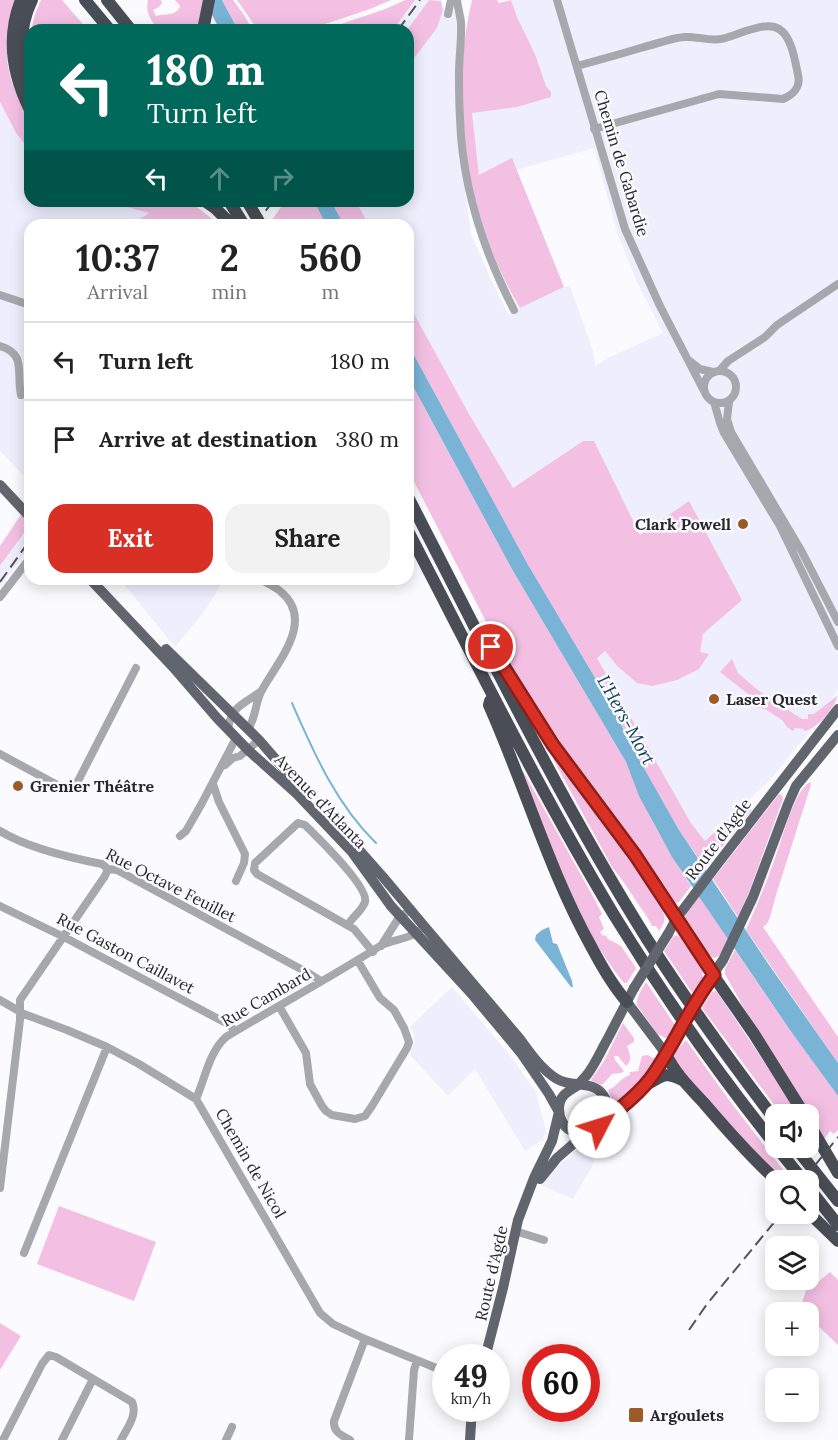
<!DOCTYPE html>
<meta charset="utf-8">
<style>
:root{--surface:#fff;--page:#f2f2f2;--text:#222;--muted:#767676;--line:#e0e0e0;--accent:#d93025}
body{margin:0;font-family:Lora,serif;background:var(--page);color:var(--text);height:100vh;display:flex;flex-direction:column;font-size:22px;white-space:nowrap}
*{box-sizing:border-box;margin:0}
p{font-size:20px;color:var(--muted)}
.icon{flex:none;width:33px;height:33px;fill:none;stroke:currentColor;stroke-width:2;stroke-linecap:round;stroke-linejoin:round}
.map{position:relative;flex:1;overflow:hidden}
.panel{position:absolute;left:24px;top:219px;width:390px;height:366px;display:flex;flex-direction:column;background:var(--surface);border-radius:18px;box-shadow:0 3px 15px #0003}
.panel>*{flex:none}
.hud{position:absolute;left:24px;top:24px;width:390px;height:183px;border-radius:18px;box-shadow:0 3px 15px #0003;background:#00695c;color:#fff;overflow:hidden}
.controls{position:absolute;left:765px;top:1104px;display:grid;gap:12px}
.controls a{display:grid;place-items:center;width:54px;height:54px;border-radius:12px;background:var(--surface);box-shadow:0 3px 15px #0003;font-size:30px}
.speed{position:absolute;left:432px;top:1344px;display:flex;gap:12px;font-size:30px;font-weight:700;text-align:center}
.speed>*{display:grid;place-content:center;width:78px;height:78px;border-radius:50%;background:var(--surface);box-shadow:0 3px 15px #0003;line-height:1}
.speed small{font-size:15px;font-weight:400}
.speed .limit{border:9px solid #d22;background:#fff;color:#111}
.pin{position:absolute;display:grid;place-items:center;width:51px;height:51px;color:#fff;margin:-26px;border:3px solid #fff;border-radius:50%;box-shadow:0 2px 6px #0007}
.me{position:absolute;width:66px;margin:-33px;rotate:50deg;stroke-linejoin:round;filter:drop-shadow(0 0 4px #0008)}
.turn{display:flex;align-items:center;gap:21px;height:126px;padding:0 24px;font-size:27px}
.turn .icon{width:78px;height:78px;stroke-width:2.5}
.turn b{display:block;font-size:42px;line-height:51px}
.lanes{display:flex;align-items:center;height:57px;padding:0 24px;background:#0003;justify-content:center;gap:30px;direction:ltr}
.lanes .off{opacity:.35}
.eta{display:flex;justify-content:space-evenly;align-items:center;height:102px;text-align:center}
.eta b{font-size:36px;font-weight:800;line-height:42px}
.primary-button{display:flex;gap:12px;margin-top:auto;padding:12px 24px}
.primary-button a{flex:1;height:69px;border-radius:18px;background:var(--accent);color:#fff;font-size:24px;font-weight:800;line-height:69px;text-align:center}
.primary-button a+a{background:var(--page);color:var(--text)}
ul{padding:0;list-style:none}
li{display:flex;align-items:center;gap:18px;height:78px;padding:0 24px;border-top:2px solid var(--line)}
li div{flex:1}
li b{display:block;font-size:22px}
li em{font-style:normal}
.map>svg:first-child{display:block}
.built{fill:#eeeefd}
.green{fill:#f3c0e3}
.water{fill:#79b4d6}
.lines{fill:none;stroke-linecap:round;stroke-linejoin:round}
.stream{stroke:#79b4d6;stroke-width:2}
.minor{stroke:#a6a8ad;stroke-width:8}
.major{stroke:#61656d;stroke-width:10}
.highway{stroke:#494e56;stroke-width:12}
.rail{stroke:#545459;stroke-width:2;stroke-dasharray:12 6;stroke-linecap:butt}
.major-bridge{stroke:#61656d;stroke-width:10}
.route-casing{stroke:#8d1f18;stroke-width:15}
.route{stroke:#d93025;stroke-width:10}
.poi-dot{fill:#9c5a26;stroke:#fafaff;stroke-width:2}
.labels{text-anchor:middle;stroke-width:5;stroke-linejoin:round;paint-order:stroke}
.street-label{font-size:16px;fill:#28282c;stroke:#fafaff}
.poi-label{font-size:16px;font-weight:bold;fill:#28282c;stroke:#fafaff;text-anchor:start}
.water-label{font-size:18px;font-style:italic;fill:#0c3e56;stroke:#fafaff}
</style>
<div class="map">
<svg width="838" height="1440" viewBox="0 0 838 1440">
<rect width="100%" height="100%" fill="#fafaff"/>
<path class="built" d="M415,0h14l-22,30h-14z
M511,0h327v689l-24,37 -43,53 -66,62 -14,-18 -94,-165 8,-7 12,15 16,13 12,6 43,-17 10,-10 5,-24 38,-34 -52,-98 -49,33 -57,-94 -70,47 -44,-74 -61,-111v-78h-39l-11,-20 -3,-4h53v-135l29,-38 6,-18 6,-1 6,2 3,3 2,136 11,84 20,46 17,34 56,-27 6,-1 23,65 2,15 13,-8 55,-25 -26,-51 -19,-47 -24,-87 -78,22 -5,-11 -32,17 -7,-63 45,-6 34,-15 -5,-6 -11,-32 -18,-37z
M0,102l16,31 14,18v50h75l53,14 -4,10h-124v257l-30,-31z
M30,526v20l-30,41v-20z
M125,579h99l-18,30 -31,38 -52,-64z
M452,987l61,72 23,34 11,41 -4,2 1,5 -2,-1 -17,11 -50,-82 -27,27 -38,-41 4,-14v-7l-4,-7z
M581,1146l14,15 -22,38 -31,-13 8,-13z"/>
<path class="green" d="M0,0h15c-8,32 -13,56 -1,88 4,11 14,24 16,35 1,9 0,19 0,28l-14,-18 -16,-31z
M41,0h21l26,30h-57l4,-16z
M148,0h13l1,3 -3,4 -6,3 3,6c9,-3 20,1 24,-10l-5,-6h28l-5,30h-40c-7,-10 -13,-18 -10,-30z
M222,0h11l9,12 11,18h-15z
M237,0h154l-21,9 -63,21h-49z
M405,0h10l-22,30h-68c27,-11 55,-17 80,-30z
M429,0l12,1 2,9 -6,18 -29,38 -1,-36z
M472,0h25l2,3 12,-3 6,17 18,37 11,32 5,6v5l-34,10 -45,6 7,62 33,-17 52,129 -44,21c-54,-90 -72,-206 -48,-308z
M105,201h84l31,24h-83l3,-6 9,-6z
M285,201h29l12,24h-51l-3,-5z
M331,201h24l3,4 11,20h-25z
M408,303l61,111 44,74 70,-47h11l46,94 49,-34 53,99 -39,34 -3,18 9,2 -10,15 -22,11 -25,6 -15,-3 -20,-17 -12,-15 -8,7 94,165 14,18 42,-39 5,8 -47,58 -26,-38 -43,-76 -26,-51 -83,-140 -119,-219z
M408,377l105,194 113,191c18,45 38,84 65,124l-12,16 -3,1 -5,-2 -42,-64 -67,-89 -36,-56 -29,-49 -89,-173z
M30,501v24l-30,41v-20z
M732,659l6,14 21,18 43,28h6v-5h6l24,-19v-3c0,13 -20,37 -34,39v-2l-9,-1 -2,3 -6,-4 -5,-7 -17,-11 -10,-2 3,-5 -38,-30z
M554,755c31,42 64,83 91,127 6,10 16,21 19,32 2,7 -1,11 -5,17l-3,-5h-4c-5,-11 -13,-20 -19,-30 -7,-10 -13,-20 -21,-29l-59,-108z
M523,771l72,129 7,14 -3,3 5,12 -4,3 3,4 2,-1 3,4 13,7 15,22 -9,15h-3c-48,-58 -75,-142 -103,-211z
M810,782l1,1 -1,5 -34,107 -6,22 -3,7 -4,3 75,110v26l-92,-133c10,-23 20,-46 28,-69 8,-20 19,-69 36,-79z
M779,794l3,1 1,4 -35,96 -10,22 -25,-38z
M699,896l29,43c-4,7 -6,17 -14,19l-6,-4 -23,-35 1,-6z
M676,935l4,2 22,31 1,10 -10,16 -29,-43 9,-14z
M735,950l57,83 46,63v34l-4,4 -4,-3 -7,10 -20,-37 -47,-74 -31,-56v-5z
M646,982l29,43 -7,12 -3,1 -8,-4 -20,-29c-1,-8 5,-16 9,-23z
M715,991l2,1 66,98 15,24h-17l-79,-106 10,-16z
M623,1023l11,15v4l-7,4c3,9 6,13 -1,20l-8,-10h-4l1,4 9,11 -3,2 -9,1 -10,11 -10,-4 -1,-1 13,-19z
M686,1040l43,60 62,80h-11l-56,-57 -49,-62c-3,-9 6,-15 11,-21z
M648,1055l8,5c-12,18 -25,33 -41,47l-7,-17c8,-2 13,-13 22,-15v-3l8,-1 4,-15z
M59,1206l97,36 -22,59 -97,-37z
M830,1272l8,8v65l-28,-27 -2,-6h-1l-5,-9 4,-13 1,-7 11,-1z
M0,1323l21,13 -21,34z"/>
<path class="water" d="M204,0h18l16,30h-18z
M314,201h17l13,24h-18z
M408,344l119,219 83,140 26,51 43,76 88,132 71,101v33l-46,-63 -120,-176 -33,-61 -13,-34 -113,-191 -105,-194z
M549,927l4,16 4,1 15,37 1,6h-2l-36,-47 1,-5 6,-5z"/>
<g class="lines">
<path class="stream" d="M292,703c22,50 44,101 84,140"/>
<path class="minor" d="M457,0c1,8 3,15 4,22 1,17 -2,34 -2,51 0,15 0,30 1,45 2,68 23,132 54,192
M557,0l68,229 35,77 44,85
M448,14l3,-14
M577,66c22,-6 44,-12 67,-19 13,-3 27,-9 40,-10 12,-1 24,4 37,2 16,-3 43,-19 58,-10 13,8 16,32 19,46 3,12 -5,20 -15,24l-64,-5 -125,35
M0,295l30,10
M0,346c27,8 16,27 21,49
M690,361l10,8 13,3
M720,370l8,-9 37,-24 12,-12 61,-41
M704 387a16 16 0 1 1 32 0a16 16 0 1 1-32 0Z
M714,402l6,21 4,10 56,93 58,120
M729,402l-2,17 4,13 71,120 36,70
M0,597l30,-39
M228,729c3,-23 16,-25 32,-37
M248,729c8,-11 7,-27 14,-39 16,-29 54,-70 18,-99 -6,-5 -14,-8 -20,-12
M0,754l61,33c8,1 11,-1 17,-6l58,-113
M225,765l8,-7 7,-2 19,-16
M213,784l6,18 26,52 -1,9 -8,18
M0,831c26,16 71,27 102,33l6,5 9,1 193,104 11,7
M180,836l6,-5 16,-28 34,-65
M0,906l64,31 162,86 5,3 3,5
M348,925c4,-8 14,-14 17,-23 4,-15 -48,-65 -60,-77l-7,-2 -43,40 -1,7 3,4 97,55 19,23
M381,946l17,-27 13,-10
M0,1000l24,14 43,16 40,17 32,17 57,35 124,214 13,11 32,15 81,33
M279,1006l27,47 4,31 12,22 4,5 6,4 23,4 10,-3 7,-10 35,-58 2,-6 -5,-14 -10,-18 -14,-12 -22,-37
M196,1099c9,-20 13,-47 30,-62 51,-31 104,-59 154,-91 12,-7 28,-6 39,-15
M0,1188l20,-168v-20l85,-124 3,-7
M515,1231l29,9
M24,1253l83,-206
M3,1440l39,-76 7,-9 7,2 76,45c6,13 -5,26 -11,38
M62,1440l31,-61
M226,1440l6,-13
M350,1440c-9,-5 -17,-8 -16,-19l31,-82
M409,1440l5,-70 3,-9"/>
<path class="major" d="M0,485l30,32
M90,579l83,88 44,51 31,32 49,44 55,58 39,54 80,87 50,60 28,41 10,18 -7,29 -18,37 -16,42 -15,68 -18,70
M166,649l93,91 46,53
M353,843l30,34 41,49 96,113c10,14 22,31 37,40 15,9 36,1 46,16 24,34 -42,58 -44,14 0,-13 8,-17 18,-23 3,-3 6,-7 9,-10 9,-11 14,-24 21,-36 9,-17 18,-35 27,-52
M676,919l37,56
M668,934l8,-15 43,-57 119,-153
M704,987l19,-27 30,-63 35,-93 8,-18 42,-51
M627,1002l39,52
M605,1122c30,-25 49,-44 67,-79
M540,1179l17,-21 29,-25
M470,1440l2,-32"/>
<path class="highway" d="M21,0c-15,38 -9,74 9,110
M85,0l25,30
M107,0l24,30
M203,30l6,-30
M30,90c-11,-29 -12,-61 2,-90
M205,201l10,7 17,17
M229,201l15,24
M247,201l14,24
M408,497c77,149 150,300 239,442 40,63 84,123 129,182
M408,531c67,129 131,259 206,384 49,80 103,157 162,231
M504,668l49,77 82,110 41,64
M490,701l-1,4c36,81 60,166 103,243 10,19 21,38 35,54
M713,975l41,59 50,80
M666,1054c9,19 23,33 37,48 23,27 47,54 73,78
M645,1085c17,-7 17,-15 37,-5
M808,1122l30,51
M777,1148l26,32
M796,1148l42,53
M808,1187l30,38
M808,1212l30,29"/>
<path class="rail" d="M398,30l22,-30
M255,225l18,-24
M0,582l30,-42
M803,1180l35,-43
M689,1330l18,-26 74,-90"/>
<path class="major-bridge" d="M634,988l34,-54
M672,1043l32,-56"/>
</g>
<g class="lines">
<defs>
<path id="route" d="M491,647l62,98 82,110 79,120c-25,32 -40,71 -64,104 -15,20 -34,31 -51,48"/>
</defs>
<use href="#route" class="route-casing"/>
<use href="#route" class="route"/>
</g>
<g class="poi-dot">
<circle cx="743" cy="524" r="6"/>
<circle cx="714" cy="699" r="6"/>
<circle cx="18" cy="786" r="6"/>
<rect x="628" y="1407" width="16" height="16" rx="3"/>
</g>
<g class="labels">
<g class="street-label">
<text transform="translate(622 163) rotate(73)" y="6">Chemin de Gabardie</text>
<text transform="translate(321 801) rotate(46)" y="6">Avenue d'Atlanta</text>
<text transform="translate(718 839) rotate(-53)" y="6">Route d'Agde</text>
<text transform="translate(171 885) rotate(27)" y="6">Rue Octave Feuillet</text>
<text transform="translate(126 953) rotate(28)" y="6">Rue Gaston Caillavet</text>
<text transform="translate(266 997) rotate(-30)" y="6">Rue Cambard</text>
<text transform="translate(251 1163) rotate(60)" y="6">Chemin de Nicol</text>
<text transform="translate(491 1273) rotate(-77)" y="6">Route d'Agde</text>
</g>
<g class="poi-label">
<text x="731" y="530" text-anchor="end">Clark Powell</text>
<text x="726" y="705">Laser Quest</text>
<text x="30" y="792">Grenier Théâtre</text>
<text x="650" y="1421">Argoulets</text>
</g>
<g class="water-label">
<text transform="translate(626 720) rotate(61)" y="6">L'Hers-Mort</text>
</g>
</g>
</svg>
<div class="controls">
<a><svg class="icon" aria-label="sound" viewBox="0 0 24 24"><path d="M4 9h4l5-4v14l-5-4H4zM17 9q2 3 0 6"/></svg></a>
<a><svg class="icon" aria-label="search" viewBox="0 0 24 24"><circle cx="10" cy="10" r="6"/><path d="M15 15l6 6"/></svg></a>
<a><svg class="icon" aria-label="layers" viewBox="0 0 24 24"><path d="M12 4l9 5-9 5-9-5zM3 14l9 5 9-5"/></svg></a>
<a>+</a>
<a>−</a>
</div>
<div class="speed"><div>49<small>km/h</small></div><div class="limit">60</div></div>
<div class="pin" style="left:491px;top:647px;background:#d93025"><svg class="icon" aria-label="arrive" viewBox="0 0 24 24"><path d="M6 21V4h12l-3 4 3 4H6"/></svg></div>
<svg class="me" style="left:599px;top:1127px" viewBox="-20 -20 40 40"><circle r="19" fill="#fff"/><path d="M0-13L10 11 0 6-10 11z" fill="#d93025"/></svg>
<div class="hud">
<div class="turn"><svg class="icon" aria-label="left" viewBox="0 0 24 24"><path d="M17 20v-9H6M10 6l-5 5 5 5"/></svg><div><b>180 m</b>Turn left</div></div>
<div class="lanes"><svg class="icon" aria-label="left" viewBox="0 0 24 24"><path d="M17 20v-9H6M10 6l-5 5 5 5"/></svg><svg class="icon off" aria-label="ahead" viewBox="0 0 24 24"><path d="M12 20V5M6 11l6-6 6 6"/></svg><svg class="icon off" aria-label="right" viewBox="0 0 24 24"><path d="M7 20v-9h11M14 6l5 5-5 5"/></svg></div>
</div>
<section class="panel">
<div class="eta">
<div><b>10:37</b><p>Arrival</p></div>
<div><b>2</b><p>min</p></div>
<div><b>560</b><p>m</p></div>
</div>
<ul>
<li><svg class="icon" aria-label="left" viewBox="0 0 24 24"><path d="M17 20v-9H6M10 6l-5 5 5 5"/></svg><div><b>Turn left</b></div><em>180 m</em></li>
<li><svg class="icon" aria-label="arrive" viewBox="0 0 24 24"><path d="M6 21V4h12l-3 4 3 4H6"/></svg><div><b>Arrive at destination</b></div><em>380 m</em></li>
</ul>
<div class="primary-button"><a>Exit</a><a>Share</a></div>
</section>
</div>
